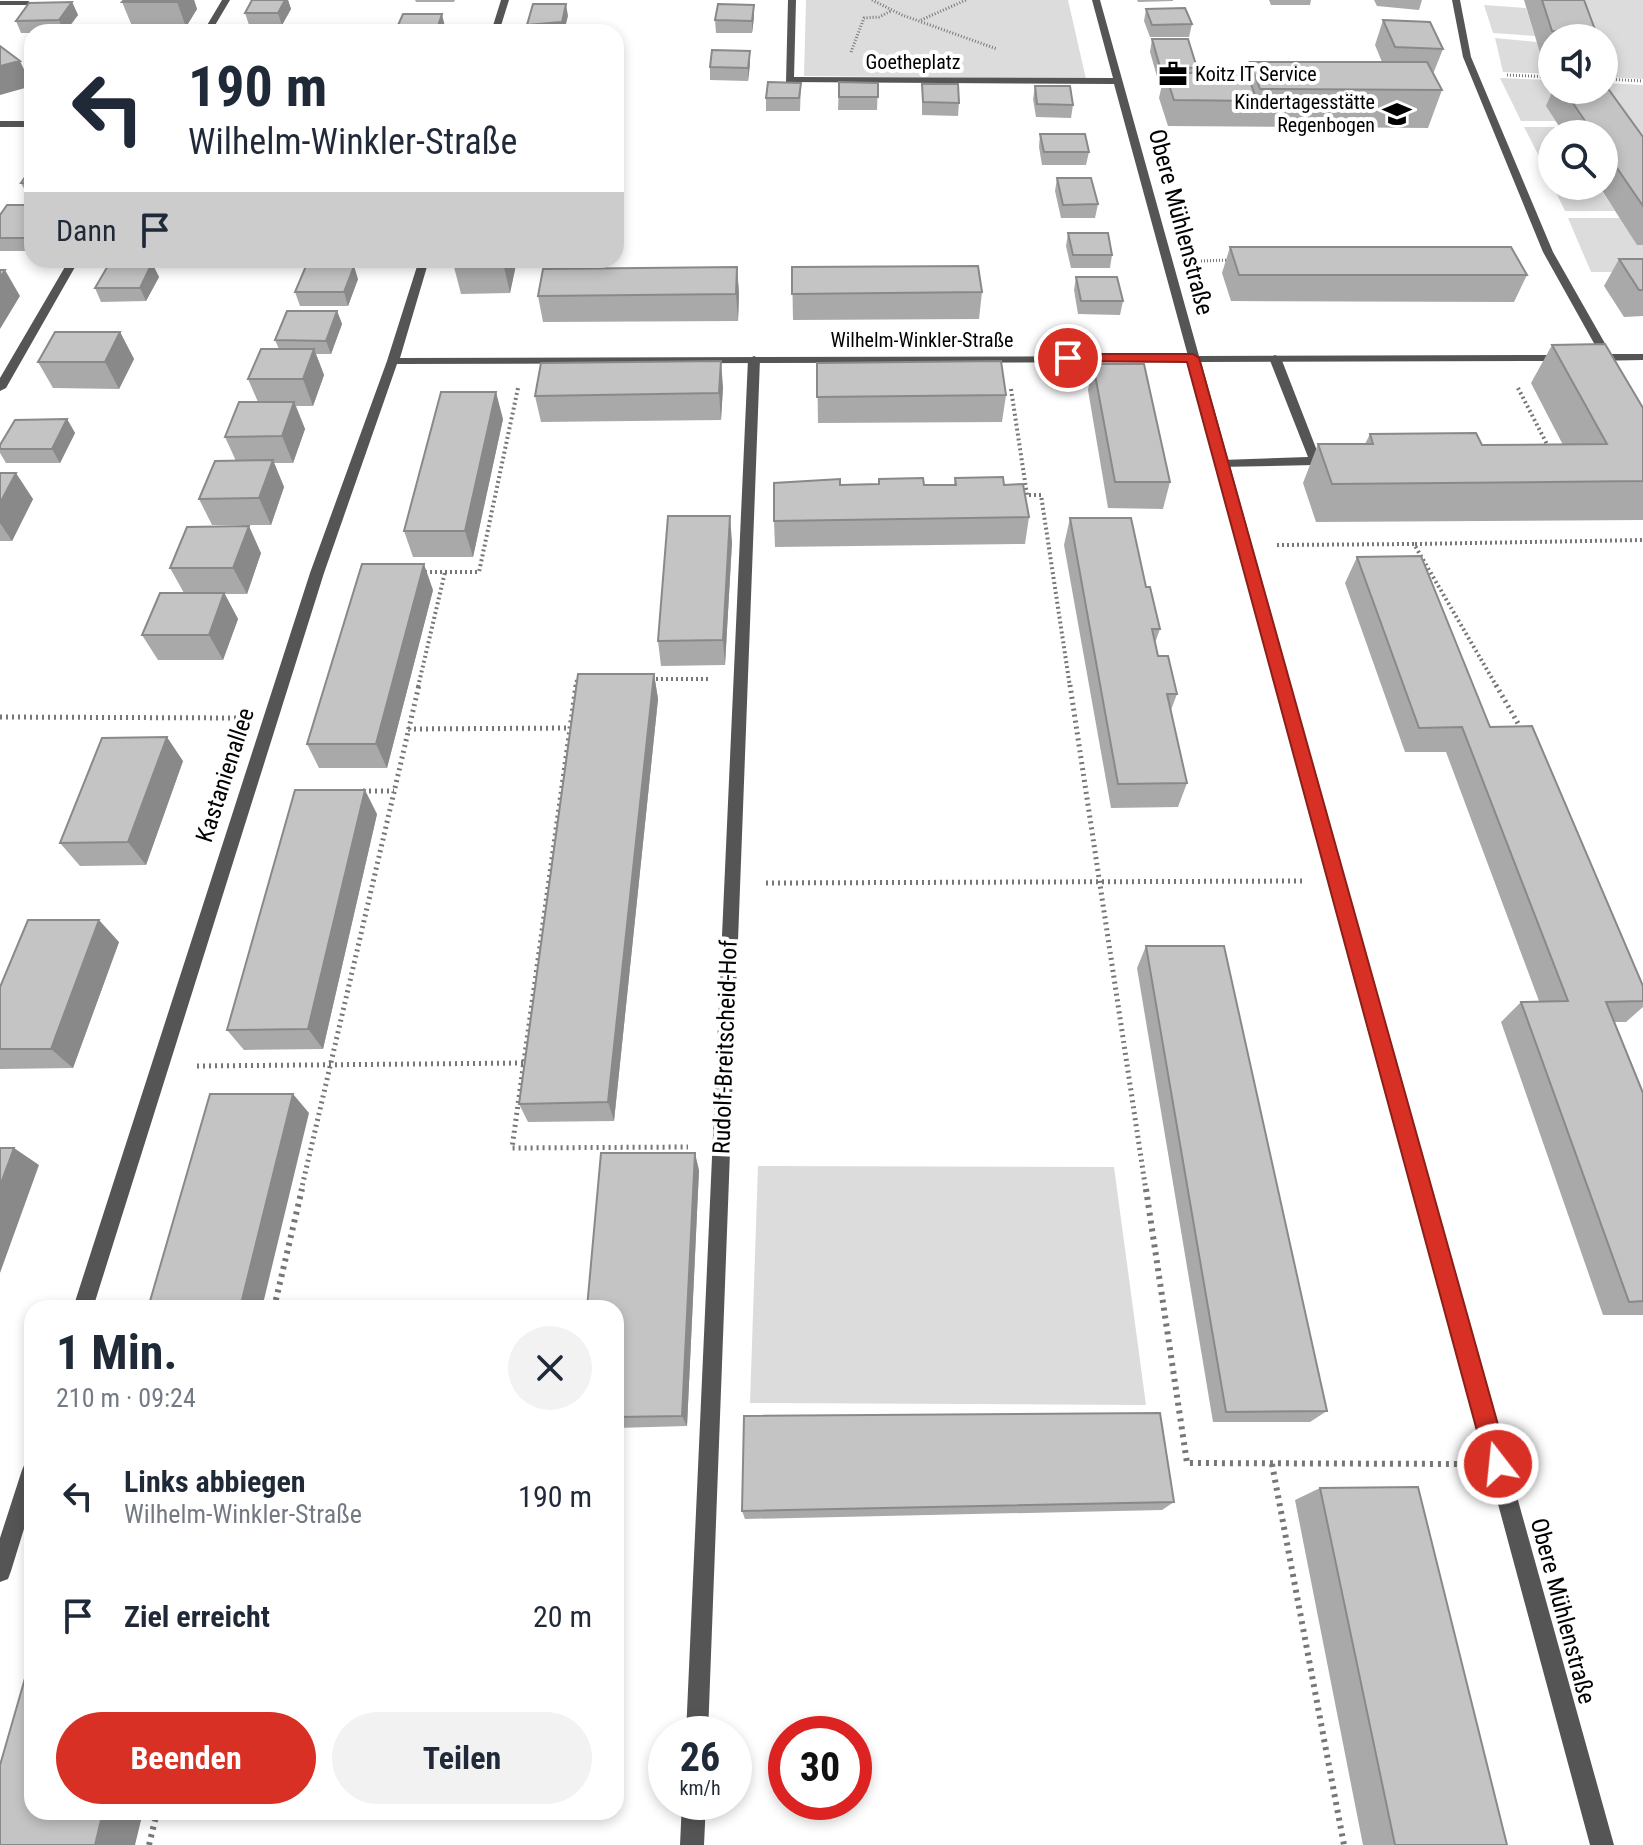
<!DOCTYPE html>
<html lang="de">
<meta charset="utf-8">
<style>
:root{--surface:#fff;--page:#f2f2f3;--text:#1f2937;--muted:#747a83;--accent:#d93025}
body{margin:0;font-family:"Roboto Condensed",sans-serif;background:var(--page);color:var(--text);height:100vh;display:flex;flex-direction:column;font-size:30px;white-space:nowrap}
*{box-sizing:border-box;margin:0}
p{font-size:26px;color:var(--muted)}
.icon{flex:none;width:44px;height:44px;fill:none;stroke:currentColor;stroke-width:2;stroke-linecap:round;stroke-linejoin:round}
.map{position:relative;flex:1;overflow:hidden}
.drawer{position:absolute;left:24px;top:1300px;width:600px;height:520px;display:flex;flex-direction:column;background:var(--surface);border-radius:24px;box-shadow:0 4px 12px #0003}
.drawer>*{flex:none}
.hud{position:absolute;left:24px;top:24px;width:600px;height:244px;border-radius:24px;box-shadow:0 4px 12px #0003;background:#fff;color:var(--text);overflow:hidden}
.controls{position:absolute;left:1538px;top:24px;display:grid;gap:16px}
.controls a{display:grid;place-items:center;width:80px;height:80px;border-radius:50%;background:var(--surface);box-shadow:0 4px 12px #0003;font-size:40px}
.speed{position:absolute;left:648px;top:1716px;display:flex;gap:16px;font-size:40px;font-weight:700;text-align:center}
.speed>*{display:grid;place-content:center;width:104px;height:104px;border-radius:50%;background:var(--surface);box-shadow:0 4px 12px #0003;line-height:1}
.speed small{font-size:20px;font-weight:400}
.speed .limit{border:12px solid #d22;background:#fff;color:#111}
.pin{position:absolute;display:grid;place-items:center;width:68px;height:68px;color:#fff;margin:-34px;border:4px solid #fff;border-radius:50%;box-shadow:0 2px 8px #0007}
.me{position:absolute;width:88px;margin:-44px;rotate:344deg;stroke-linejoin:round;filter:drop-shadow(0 0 6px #0008)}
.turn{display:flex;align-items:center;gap:28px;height:168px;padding:0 32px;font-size:36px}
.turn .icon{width:104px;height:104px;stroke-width:2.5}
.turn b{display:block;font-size:56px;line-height:68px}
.then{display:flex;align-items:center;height:76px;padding:0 32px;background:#0003;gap:16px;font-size:30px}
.round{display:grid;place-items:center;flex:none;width:84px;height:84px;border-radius:42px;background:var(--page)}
.headline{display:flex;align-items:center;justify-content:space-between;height:136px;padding:0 32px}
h1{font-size:48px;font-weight:700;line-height:60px}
.primary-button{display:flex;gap:16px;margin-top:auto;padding:16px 32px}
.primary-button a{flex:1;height:92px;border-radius:48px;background:var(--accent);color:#fff;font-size:32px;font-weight:700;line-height:92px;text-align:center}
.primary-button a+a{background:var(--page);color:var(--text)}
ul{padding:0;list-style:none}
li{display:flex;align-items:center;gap:24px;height:120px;padding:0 32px}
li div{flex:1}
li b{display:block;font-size:30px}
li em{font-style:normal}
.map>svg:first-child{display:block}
.green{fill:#dcdcdc}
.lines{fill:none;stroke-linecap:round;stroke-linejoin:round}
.path-far3{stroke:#777;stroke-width:3;stroke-dasharray:1 2;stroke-linecap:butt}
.path-far2{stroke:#777;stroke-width:4;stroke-dasharray:2 3;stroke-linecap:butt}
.path-far1{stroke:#777;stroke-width:5;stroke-dasharray:2 4;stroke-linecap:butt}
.path{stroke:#777;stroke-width:6;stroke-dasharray:3 5;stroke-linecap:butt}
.service{fill:#555;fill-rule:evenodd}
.minor{fill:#555;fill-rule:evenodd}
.wall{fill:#a9a9a9}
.shaded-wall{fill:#898989}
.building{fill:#c4c4c4;stroke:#898989;stroke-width:2}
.route{fill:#d93025;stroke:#8d1f18;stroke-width:2}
.labels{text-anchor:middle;stroke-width:8;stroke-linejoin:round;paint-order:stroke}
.far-street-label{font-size:20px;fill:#000;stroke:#fff}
.far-poi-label{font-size:20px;fill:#000;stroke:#fff;text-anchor:start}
.street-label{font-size:24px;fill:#000;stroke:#fff}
</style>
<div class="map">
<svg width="1643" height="1845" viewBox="0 0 1643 1845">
<rect width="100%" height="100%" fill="#fff"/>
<path class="green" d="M806,0h262l18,79 -282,-3z
M1565,0h78v79l-39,-2v-39h-26z
M1484,5l42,3 9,28 -42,-3z
M1495,38l42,4 4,14 11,1v17l-49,-2z
M1500,78l52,2v10h52v-7l39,2v97l-53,-76 -43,1 9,14h-35z
M1524,127h36l4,7h-12v30h-9z
M1553,186h45l17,25h-50z
M1568,218h52l17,26 6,1v27h-52z
M758,1166l356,1 32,238 -396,-2z"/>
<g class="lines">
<path class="path-far3" d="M872,0l30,15 95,34
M921,20l45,-20
M851,52l13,-34 15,-1 12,-6
M1507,75l45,2
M1604,79l39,2
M1201,261l30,-1"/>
<path class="path-far2" d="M1518,388l32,62
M1011,389l16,106
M1019,495h22l29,192
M1415,544l228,-4
M1277,545l137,-1 83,143
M420,572h59l39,-184
M651,679h58
M418,687l27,-115
M576,687l1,-8h4"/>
<path class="path-far1" d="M576,685l-64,463 176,-1
M1070,685l76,506
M1496,685l27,47
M0,717l237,1
M408,729l162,-1
M363,791h31
M766,883l538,-2
M197,1066l327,-3
M301,1191l118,-506"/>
<path class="path" d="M1146,1189l41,274 274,1
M274,1308l28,-119
M1272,1464l72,381
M149,1845l8,-33"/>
<path class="service" d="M0,1h28l4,2 -4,2h-28z
M1275,355l6,3 40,103 -6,4 -97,2 -2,-3 6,-4 86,-3 -39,-99z
M754,356l6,3 -52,1375h-22l62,-1375z
M682,1802h24l-2,43h-24z"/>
<path class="minor" d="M222,0h8l-19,32h-8z
M501,0h8l-10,32h-8z
M788,0h8l-2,77 319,1 -21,-78h8l99,356 365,-1 6,3 -6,3 -363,1 413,1483h-24l-400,-1483 -793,2 -73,209 -231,735h-20l237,-735 77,-212 32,-101h10l-29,98 788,-2 -74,-272 -328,-2z
M1452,0h8l11,57 82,195 58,102h32v6l-52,1 -6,-3 15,-4 -57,-102 -80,-195z
M0,121h32v6h-32z
M69,260h10l-73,128 -6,3v-13z
M32,1460v43l-21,68 -3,8 -8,3v-44l22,-68 3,-7z"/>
</g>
<path class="wall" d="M194,0l3,9 -11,18h-12l2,5h-56l12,-6 -10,-24z
M252,0h36l3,9 -9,16h-33l-4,-12z
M415,0h40l-1,2h-38z
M1137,0h36v1l-35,1z
M1269,0h42l-1,5h-39z
M1374,0h48l-3,10 -42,-4z
M1524,0h60l13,35 -2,3h-43v19l-11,-1z
M72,2l6,13 -12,17h-34v1h-11l-5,-12z
M1146,9l46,15 -3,13h-39l-6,-16z
M754,17l-2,16h-36l-1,-13z
M1383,20l60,29 -10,25 9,16 -14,38 -260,-2 -9,-28 4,-18h-5l-8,-28 2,-13 45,29 -1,5h51l3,-11h132l-7,-17z
M750,51v13l-2,17 -38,-1v-13z
M839,82l39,1 -1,27h-39z
M801,83l-1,28h-34v-13z
M922,84l37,19 -1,13 -36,-1z
M1035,86l38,19 -2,13 -35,-1 -3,-18z
M1553,90h51l39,47v108h-6l-38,-59h5v-52h-40l-18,-28z
M1040,134l49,18 -3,13h-44l-3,-18z
M32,167v29h-4l-7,-13z
M1057,178l41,26 -3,14h-34l-6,-27z
M32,205v46h-32v-13z
M1068,233l44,22 -2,13h-39l-5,-22z
M1230,247l297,28 -13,27 -283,-1 -9,-28z
M1619,259h24v57l-19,1 -20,-31z
M517,260l-7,33 -49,1 -7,-27z
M152,263l7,14 -13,24 -45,1 -6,-14z
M737,267l2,27 -1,27 -195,1 -5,-26z
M792,267l190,25 -3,27 -186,1z
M1076,277l47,24 -3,14 -42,-1 -4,-24z
M358,279l-10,27h-48l-5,-14z
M337,311l5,13 -11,30h-15l8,21 -11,31h-17l9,23 -12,34h-19l10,24 -13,38h-59l-13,-26 37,-38 -11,-24 33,-35 -10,-23 31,-30 -4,-9z
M120,332l14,27 -15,30 -66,-1 -15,-26z
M1552,345l91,63v112l-327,2 -13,-39 15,-39h47l5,-10 112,11h81l-32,-62z
M817,363l189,32 -4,27 -184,1z
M1093,364l77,118 -7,27 -55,-1 -20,-118z
M723,387l-2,33 -180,2 -6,-26z
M67,419l8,14 -15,30h-54l-6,-10v-8z
M503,419l-30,138h-60l-9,-26z
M0,473l33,26 -21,42h-12z
M955,478l49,7 25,32 -4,27 -250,3 -1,-26 66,-36h114z
M1070,518l76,69 14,42 -5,14 3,13 19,38 -6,16 16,73 -9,24 -67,1 -47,-263z
M732,542l-7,123 -64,1 -3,-25z
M261,553l-14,41h-22l13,25 -15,41h-65l-16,-25 42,-42 -14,-25z
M1357,557l133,170 153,259v21l-17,15h-12l29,71v222h-40l-102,-293 20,-20 18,-1 -93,-249h-41l-60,-169z
M433,590l-46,178h-68l-12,-24z
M654,674l4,25 -44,422 -86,1 -9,-18z
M183,761l-37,104 -66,1 -20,-23z
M377,814l-54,235 -79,1 -17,-20z
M119,942l-46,126 -73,1v-82z
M1146,946l181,465 -17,11h-97l-76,-454z
M699,1170l-12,256 -71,2v-120z
M1320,1488l187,357h-144l-68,-345z
M1174,1502l-12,8 -417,9 -3,-8z"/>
<path class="shaded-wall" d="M178,0h16l3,9 -11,18 -9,-25z
M285,0h3l3,9 -9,16 -4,-12z
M72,2l6,13 -14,17 -5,-12z
M566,4l2,12 -4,16h-36l-1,-7z
M754,5v12l-2,16v-12z
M442,14l3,13 -2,5h-7z
M750,51v13l-2,17v-13z
M20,61l12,25 -32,9v-29z
M505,260h12l-7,33 -6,-26z
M152,263l7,14 -13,24 -6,-13z
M354,266l4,13 -10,27 -4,-14z
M737,267l2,27 -1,27 -2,-27z
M5,270l15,26 -20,33v-51z
M337,311l5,13 -11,30 -5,-13z
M120,332l14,27 -15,30 -14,-27z
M314,349l10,26 -11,31 -10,-27z
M721,361l2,26 -2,33 -2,-27z
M496,392l7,27 -30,138 -8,-26z
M294,402l11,27 -12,34 -11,-27z
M67,419l8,14 -15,30 -8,-14z
M273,460l11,27 -13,38 -12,-27z
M16,473l17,26 -21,42 -12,-18v-20z
M730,516l2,26 -7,123 -2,-25z
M249,526l12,27 -14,41 -14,-26z
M424,564l9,26 -46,178 -11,-24z
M224,593l14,26 -15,41 -14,-25z
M654,674l4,25 -44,422 -6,-19z
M167,737l16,24 -37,104 -18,-23z
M365,790l12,24 -54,235 -15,-20z
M99,920l20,22 -46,126 -22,-19z
M293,1094l16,19 -47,195h-22z
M14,1148l25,17 -39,108v-87z
M695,1153l4,17 -12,256 -5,-10z
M103,1812h40l-8,33h-40z"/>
<path class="building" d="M124,0h54l-1,2h-55z
M252,0h33l-7,13h-33z
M1542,0h42l13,35 -45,-4z
M72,2l-13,18 -43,1 13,-18z
M533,4h33l-4,18 -35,3z
M718,4l36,1 -2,16 -37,-1z
M1185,8l7,16 -40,1 -6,-16z
M403,14h39l-6,18h-41z
M1383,20l47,2 13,27 -48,-2z
M124,26h49l-3,6h-50z
M240,26h34l-3,6h-34z
M1152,39h36l9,29 -37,-1z
M0,46l20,15 -20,5z
M712,50l38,1 -2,17 -38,-1z
M1250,62h177l15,28 -182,-1z
M1165,73h82l10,28 -83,-1z
M768,82l33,1 -2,15h-33z
M839,82l39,1v14h-39z
M1604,83l39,54v69l-39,-57v-15h-10l-30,-44h40z
M922,84h36l1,19 -36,-1z
M1035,86h35l3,19 -36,-1z
M1040,134h45l4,18h-45z
M32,167v16h-11z
M1057,178h34l7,26 -35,1z
M7,205h25v33h-32v-23z
M1068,233h40l4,22h-39z
M1230,247h281l16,28h-288z
M1619,259h24v31h-4z
M456,260h49l-1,7h-50z
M152,263l-12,25h-45l14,-24z
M306,266h48l-10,26h-49z
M978,266l4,26 -190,2v-27z
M737,267l-1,27 -198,2 5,-27z
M0,270h5l-5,8z
M1076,277h41l6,24h-42z
M287,311h50l-11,30 -51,-1z
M55,332h65l-15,30h-67z
M1605,344l38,64v73l-311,3 -14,-40h55l-3,-10 106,-1 6,12 125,-1 -55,-99z
M261,349h53l-11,30h-55z
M721,361l-2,32 -184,3 6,-33z
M1001,361l5,34 -189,2v-34z
M1093,364h51l26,118h-55z
M441,392h55l-31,139h-61z
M239,402h55l-12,34 -57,1z
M67,419l-15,30h-52v-4l15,-25z
M273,460l-14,38 -60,1 16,-38z
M0,473h16l-16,30z
M1003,477l1,8 19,-1 6,33 -255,4v-38l66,-4v6l39,-1v-5l44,-1 1,7h32l-1,-7z
M668,516h62l-7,124 -65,1z
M1070,518h61l15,69h4l10,42h-8l6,27h10l9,38h-10l20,89 -69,1z
M249,526l-16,42h-63l17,-41z
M1421,556l69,171 42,-1 111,260v15l-37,1 37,91v208l-14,1 -108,-300 47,-1 -106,-274 -43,1 -62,-171z
M362,564h62l-48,180h-69z
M160,593h64l-15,42h-67z
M578,674h76l-46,428 -89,2z
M167,737l-39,105 -68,1 42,-105z
M295,790h70l-57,239 -81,1z
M28,920h71l-48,129h-51v-62z
M1146,946h78l103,465 -101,1z
M210,1094h83l-53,214h-92z
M0,1148h14l-14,38z
M601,1153h94l-13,263 -66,1v-109h-29z
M1160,1413l14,89 -432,9 2,-95z
M1418,1487l89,358h-112l-75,-357z
M32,1654v158h71l-8,33h-95v-80z"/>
<path class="route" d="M1068,354h125l6,4 310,1106 -3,9 -8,3 -9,-3 -3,-9 -299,-1102 -123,-1 -2,-3z"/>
<defs>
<symbol id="office-bare" viewBox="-9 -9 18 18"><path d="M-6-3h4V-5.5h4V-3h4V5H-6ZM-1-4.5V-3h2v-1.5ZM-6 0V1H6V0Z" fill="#000" stroke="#fff" stroke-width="2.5" paint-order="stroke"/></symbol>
<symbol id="school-bare" viewBox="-9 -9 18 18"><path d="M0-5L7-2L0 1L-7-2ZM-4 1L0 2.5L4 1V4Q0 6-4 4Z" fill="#000" stroke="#fff" stroke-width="2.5" paint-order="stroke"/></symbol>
</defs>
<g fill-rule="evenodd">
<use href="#office-bare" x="1153" y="54" width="40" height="40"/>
<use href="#school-bare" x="1377" y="94" width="40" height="40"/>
</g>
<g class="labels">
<g class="far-street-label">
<text x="913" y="69">Goetheplatz</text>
<text x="922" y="347">Wilhelm-Winkler-Straße</text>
</g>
<g class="far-poi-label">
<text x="1195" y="81">Koitz IT Service</text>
<text x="1375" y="109" text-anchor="end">Kindertagesstätte<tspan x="1375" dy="23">Regenbogen</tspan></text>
</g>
<g class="street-label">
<text transform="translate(1181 222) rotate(75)" y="8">Obere Mühlenstraße</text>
<text transform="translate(225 775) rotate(-72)" y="8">Kastanienallee</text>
<text transform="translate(725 1047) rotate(-88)" y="8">Rudolf-Breitscheid-Hof</text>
<text transform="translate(1563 1611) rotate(75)" y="8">Obere Mühlenstraße</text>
</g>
</g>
</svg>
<div class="controls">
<a><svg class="icon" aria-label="sound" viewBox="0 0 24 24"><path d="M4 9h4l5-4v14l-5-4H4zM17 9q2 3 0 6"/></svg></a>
<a><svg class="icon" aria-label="search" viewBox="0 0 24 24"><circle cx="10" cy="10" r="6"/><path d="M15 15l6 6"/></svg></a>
</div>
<div class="speed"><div>26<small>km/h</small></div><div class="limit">30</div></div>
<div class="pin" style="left:1068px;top:358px;background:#d93025"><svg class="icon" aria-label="arrive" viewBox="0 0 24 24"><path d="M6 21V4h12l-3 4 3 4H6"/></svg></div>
<svg class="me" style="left:1498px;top:1464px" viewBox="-20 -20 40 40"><circle r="17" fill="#d93025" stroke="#fff" stroke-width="3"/><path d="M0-11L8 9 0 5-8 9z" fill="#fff"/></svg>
<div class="hud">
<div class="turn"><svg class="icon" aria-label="left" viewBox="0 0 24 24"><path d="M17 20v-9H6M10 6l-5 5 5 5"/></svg><div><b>190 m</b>Wilhelm-Winkler-Straße</div></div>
<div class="then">Dann<svg class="icon" aria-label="arrive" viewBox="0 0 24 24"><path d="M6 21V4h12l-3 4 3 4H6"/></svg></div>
</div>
<section class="drawer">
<div class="headline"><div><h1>1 Min.</h1><p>210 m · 09:24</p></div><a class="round"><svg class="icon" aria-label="close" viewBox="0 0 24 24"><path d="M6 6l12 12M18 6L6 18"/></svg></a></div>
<ul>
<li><svg class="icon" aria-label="left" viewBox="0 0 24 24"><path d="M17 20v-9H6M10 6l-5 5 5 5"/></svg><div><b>Links abbiegen</b><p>Wilhelm-Winkler-Straße</p></div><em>190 m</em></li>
<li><svg class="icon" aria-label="arrive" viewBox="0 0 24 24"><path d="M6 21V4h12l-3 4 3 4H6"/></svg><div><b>Ziel erreicht</b></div><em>20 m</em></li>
</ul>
<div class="primary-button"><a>Beenden</a><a>Teilen</a></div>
</section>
</div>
